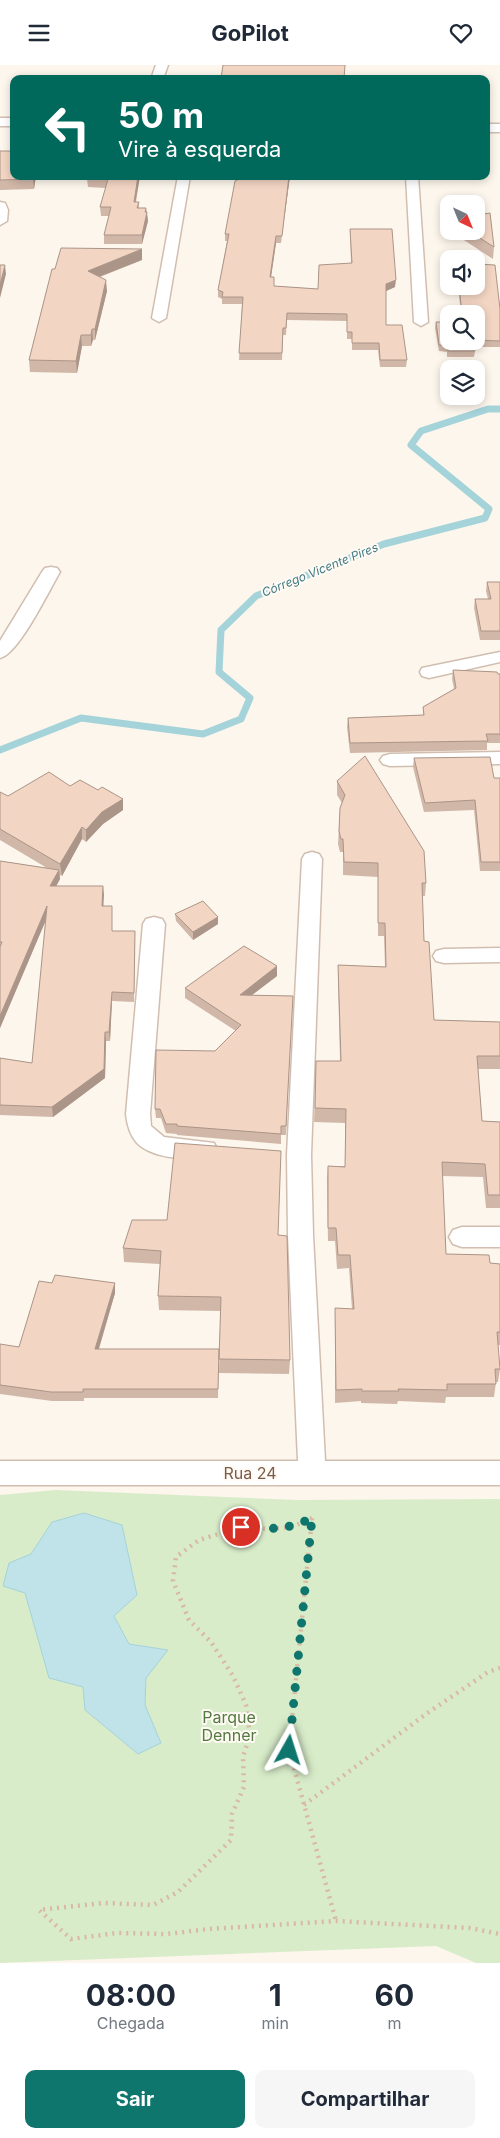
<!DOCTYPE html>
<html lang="pt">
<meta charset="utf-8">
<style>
:root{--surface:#fff;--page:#f6f6f7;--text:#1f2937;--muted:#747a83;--accent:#0f766e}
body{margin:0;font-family:Inter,sans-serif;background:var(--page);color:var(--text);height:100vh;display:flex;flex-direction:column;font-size:19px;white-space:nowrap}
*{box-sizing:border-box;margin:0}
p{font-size:16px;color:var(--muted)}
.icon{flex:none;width:28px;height:28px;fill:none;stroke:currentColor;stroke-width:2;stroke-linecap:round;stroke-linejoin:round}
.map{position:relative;height:1898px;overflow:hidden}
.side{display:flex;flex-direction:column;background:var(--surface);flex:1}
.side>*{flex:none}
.guide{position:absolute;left:10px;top:10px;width:480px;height:105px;border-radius:10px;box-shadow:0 2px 8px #0003;background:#00695c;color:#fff;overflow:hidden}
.needle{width:32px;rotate:137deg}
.buttons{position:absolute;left:440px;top:130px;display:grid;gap:10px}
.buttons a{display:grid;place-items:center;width:45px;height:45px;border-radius:10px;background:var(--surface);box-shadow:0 2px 8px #0003;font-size:25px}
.pin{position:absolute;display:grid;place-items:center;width:42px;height:42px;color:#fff;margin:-21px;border:2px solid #fff;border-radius:50%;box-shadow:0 1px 5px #0007}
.me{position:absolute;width:55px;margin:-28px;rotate:6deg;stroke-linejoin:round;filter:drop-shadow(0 0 4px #0008)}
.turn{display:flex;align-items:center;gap:18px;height:105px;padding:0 25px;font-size:22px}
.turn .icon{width:65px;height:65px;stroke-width:2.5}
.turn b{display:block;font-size:35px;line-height:42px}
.eta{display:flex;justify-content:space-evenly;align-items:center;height:85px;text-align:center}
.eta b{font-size:30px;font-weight:700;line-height:35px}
.primary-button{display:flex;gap:10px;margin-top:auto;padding:10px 25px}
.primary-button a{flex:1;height:58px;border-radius:10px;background:var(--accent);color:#fff;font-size:20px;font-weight:700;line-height:58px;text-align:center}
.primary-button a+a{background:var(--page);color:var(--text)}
header{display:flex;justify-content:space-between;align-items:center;height:65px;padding:0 25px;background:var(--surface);font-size:22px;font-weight:700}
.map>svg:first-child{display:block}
.green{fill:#d8ecc9}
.water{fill:#bfe3e8;stroke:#a5d3da}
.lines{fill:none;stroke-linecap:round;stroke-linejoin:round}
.stream{stroke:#a5d3da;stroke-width:7}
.street-casing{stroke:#d1beb0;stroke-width:3}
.path{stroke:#d9b8a5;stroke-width:4.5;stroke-dasharray:2 5;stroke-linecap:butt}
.street{fill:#fff;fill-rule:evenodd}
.wall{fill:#d1b7a8}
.shaded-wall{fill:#aa9588}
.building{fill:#f3d5c3;stroke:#aa9588}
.route{stroke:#0f766e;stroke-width:9;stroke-dasharray:0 16.2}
.labels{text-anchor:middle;stroke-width:4;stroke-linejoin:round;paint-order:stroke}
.far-water-label{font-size:12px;font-style:italic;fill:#437c86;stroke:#fffaf3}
.near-street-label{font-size:16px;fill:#7a5c4d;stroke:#fffaf3}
.near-park-label{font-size:16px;fill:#537a41;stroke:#fffaf3}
</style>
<header><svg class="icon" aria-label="menu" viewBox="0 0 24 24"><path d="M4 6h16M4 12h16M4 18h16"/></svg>GoPilot<svg class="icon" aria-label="heart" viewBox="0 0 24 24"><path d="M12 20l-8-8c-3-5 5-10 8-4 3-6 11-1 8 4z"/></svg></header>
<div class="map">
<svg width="500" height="1898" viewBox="0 0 500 1898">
<rect width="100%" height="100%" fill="#fdf6ec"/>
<path class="green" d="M56,1425l241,10 203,-1v464h-24l-40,-17 -436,17v-468z"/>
<path class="water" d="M84,1448l38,12 15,70 -23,21 15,28 39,6 -22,28 -1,27 16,38 -23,11 -53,-44 -2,-23 -34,-9 -24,-85 -22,-7 6,-23 22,-9 21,-32z"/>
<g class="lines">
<path class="stream" d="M0,685l81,-32 122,16 38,-15 9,-21 -31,-26 2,-42 35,-34 128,-52 101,-26 4,-9 -78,-64 10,-14 67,-22h12"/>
<defs>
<path id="street" d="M156,0h12l-5,14h-12z
M0,53h14v8h-14z
M486,59h14v8h-14z
M178,111h12l-24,142 -7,4 -7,-4z
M406,111h12l10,146 -7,4 -7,-4z
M0,137l5,1 3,7 -1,11 -7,4z
M51,502l6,1 3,4c-11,18 -41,82 -60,86v-17l42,-69 3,-4z
M500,587v10l-71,16 -7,-2 -2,-4 2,-4z
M500,687v12l-110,2 -7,-2 -3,-4 3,-4 7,-2z
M312,787l7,2 3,5 -11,296 2,80 12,226h175v24h-500v-24h298l-10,-226 -1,-80 15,-296 3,-5z
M154,852l8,2 3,5 -15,190 1,12 13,11 50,6 3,6 -3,6c-21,7 -61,4 -77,-12 -7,-8 -10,-19 -11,-29l17,-190 3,-5z
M500,883v14l-56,1 -8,-2 -3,-5 3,-5 8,-2z
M462,1162h38v20h-38l-9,-3 -4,-7 4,-7z"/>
</defs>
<use href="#street" class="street-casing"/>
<path class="path" d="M312,1453l-20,9 -25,2 -26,-2 -42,13 -23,17 -3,24 16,39 22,22 22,34 13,29 4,30 -7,22 1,30 -12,27 -1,26 -53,52 -25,13 -49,-2 -65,7 32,29 46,-6 50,1 41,-5 128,-8 134,7 30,6
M312,1453l-23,232 47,171
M304,1740l122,-91 62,-42 12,-4"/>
<use href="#street" class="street"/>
</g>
<path class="wall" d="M0,86l14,25h22l-2,13 -34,1z
M140,111l-4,26h3v6l8,4 1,9 -6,23h-38v-9l5,-19h-8l-1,-9 6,-19 -18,-1 -1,-8z
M246,111h44l-9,67h-5l-5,34 3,9 44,3 33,-25 -1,-35 45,58 -9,4v34l21,35 -1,7h-26l-2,-17h-26v-11h-5v-18l-60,-1 -1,15h-3l-1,25h-43l3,-56h-20v-5l-4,-2v-7l9,-49h-2v-7z
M450,166h26l18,16 -1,12z
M142,195l-42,17 7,14 -12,49h-2l-2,6h-9l-5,27 -47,-1 -1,-12 26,-91z
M458,221h18l24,23v38h-26l1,4 -1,6h-27v-5l-8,-1 -4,-23 1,-6 13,19h27v-27h-15z
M487,517h13v58h-20l-6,-32 1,-9h13l-2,-8z
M453,605l47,4v69h-13v7l-137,3 -3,-26 1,-9 75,-3v-8l31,-18 -2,-10z
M414,693l80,20h6v93h-20l-6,-61 -50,2 -11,-45z
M337,716l89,102 -1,13h-3l2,45 10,79 66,2v47h-22l4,52 18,1v86h-14l-3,-31 -41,-1 4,78 44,9 10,1v81h-2l2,24 -2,13h-2l-2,15h-48l-1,6 -47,-2 -1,3 -36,-1v-2l-26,2v-95l17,1 -3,-41 -12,1 -2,-28h-7l-1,-62 1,-13h17v-43l-31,-1 2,-61h24l-2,-82v-14l47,2 -1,-31h-6v-59l-35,-2v-23h-3l-2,-8 2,-36 2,-5 -5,-8z
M70,721l28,4 25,9v11l-20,14 -17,18 -4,-3 -20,37 -2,-1v4l-4,7h47v20l9,10v15l23,9 -1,62 -22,-1 -2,40h-4l-1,37 -52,39 -53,-2v-57l32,5 14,-143 -46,108v-167l47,7 -47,-28v-48l8,4z
M175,849l43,3v7l-25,16 -17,-19z
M277,901v10l-25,19 41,1 -7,139h-5v9l-104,-9v-1l-11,-1 -5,-15h-5l-1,-9 81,-78 -51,-33v-10z
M278,1170l12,125 -1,14 -70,-1 2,-62 -62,-1 -1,-14 2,-32 -36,-2 -1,-14z
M52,1218h63v10l-16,56h120l-1,49h-134v3h-32l-52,-7v-48l19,1z"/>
<path class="shaded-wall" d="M33,111h3l-2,13 -1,-10z
M138,111h2l-6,34v-8z
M289,111h1l-9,67 1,-7z
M146,143l2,13 -6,23v-9z
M276,171v7l-6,41v-7z
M142,184v11l-54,21v-10z
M5,200l1,9 -6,24v-13z
M106,215l1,11 -12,49v-11z
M396,215l-1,7 -9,4v-7z
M92,264l1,11 -2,6v-11z
M81,270l1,11 -5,27 -1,-12z
M123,734v11l-20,14 -17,18v-12l16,-18z
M82,762v12l-20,37 -2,-12z
M59,805l1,9 -9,17 -1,-10z
M103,821l1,9 -1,20 -1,-9z
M47,841l1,9 -48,113v-12z
M218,852v7l-25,16v-8z
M277,901v10l-37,28v-9z
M112,927v9l-2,40 -1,-9z
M105,967l1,9 -1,37 -52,39 -1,-10z
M115,1218v10l-19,65 -1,-9z"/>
<path class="building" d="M223,0h122l-1,14 -123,-1z
M0,86h14v25h19v3l-33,1z
M88,111h50l-4,26h5l-2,6h9l-1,4h2l-5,23h-38l7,-28h-11l8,-28h-21z
M246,111h43l-7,60h-6l-6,41h4v9l44,3 1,-24 33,-2 -2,-34h42l4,51 -10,4v41h16l5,35h-27l-1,-17h-27v-11h-5v-18l-60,-1 -1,15h-3l-1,25h-43l4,-56h-21l1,-5 -5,-2 11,-56h-4l10,-53z
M490,148l4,34 -25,-16h7v-16z
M61,183l81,1 -54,22 18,9 -11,49h-3l-1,6h-10l-5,26 -47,-1 23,-91h3z
M476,199l19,1 5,44v32l-24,-1v-26h-14l-3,-28h17z
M0,200h5l-5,20z
M436,257h13v19h24l2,10h-27l-1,-6h-8z
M487,517h13v49h-19l-6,-32h16z
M453,605l44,2 1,2h2v60h-14l2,7 -138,2 -2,-25 76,-3 -1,-8 33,-19z
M365,691l59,95 2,32h-4l2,58 5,1 5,78 66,2v34h-23l5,65 18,1v73h-12l-3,-31 -43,-2 4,92 43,1 1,8 10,1v68h-3l3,37h-5l1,15h-49v6l-49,-1 1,2h-37v-2l-26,1 -1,-82 19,1 -4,-54h-12l-2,-27h-8v-62l17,1 1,-58 -31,-1 1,-47h25l-3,-96 48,2 -1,-44h-7v-60l-34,-1 -1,-23h-2l-2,-8 1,-23 5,-13 -8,-14z
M490,692l4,21h6v84h-19l-6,-62 -50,3 -11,-45z
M49,707l21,14 10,-6 18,10 4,-3 21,12 -21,13 -16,18 -4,-3 -22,37 -60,-35v-37l8,4z
M0,796l59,9 -9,16h53l-1,20h10v25h23l-1,62 -22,-1 -3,40h-4l-1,37 -52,38 -52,-2v-47l32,5 15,-157 -47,110v-69l2,-5h-2z
M203,836l15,16 -25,15 -18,-18z
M244,881l33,20 -37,29 53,1 -7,130h-5v8l-104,-8v-2h-11l-6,-15h-5l1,-59 59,1 26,-26 -56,-37z
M175,1078l106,8 -3,84 9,1 3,124 -71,-1 2,-62 -63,-1 3,-45 -38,-3 9,-28h35z
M55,1210l60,8 -20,66h124l-1,40h-135v3h-32l-51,-7v-41l19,3 20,-66 13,2z"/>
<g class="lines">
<path class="route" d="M241,1462c29,2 44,4 71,-9l-23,232"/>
</g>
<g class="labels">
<g class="far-water-label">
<text transform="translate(320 505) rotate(-22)" y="4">Córrego Vicente Pires</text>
</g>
<g class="near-street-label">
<text x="250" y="1414">Rua 24</text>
</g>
<g class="near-park-label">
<text x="229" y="1658">Parque<tspan x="229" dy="18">Denner</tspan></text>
</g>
</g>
</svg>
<div class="buttons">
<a><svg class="needle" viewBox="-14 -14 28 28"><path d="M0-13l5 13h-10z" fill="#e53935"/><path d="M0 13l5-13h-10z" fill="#747a83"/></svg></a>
<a><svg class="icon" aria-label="sound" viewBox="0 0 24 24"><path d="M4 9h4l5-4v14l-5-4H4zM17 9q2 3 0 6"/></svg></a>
<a><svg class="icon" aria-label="search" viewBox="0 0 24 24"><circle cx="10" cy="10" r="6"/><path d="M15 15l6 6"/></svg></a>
<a><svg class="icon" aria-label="layers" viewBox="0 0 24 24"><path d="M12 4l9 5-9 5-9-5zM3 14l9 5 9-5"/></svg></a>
</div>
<div class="pin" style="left:241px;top:1462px;background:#d93025"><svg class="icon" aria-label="arrive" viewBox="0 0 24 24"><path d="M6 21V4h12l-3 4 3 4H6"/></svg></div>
<svg class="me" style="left:289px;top:1685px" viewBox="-20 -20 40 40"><path d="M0-17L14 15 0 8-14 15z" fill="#0f766e" stroke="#fff" stroke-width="4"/></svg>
<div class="guide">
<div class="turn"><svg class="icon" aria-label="left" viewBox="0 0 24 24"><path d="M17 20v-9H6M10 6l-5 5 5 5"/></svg><div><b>50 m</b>Vire à esquerda</div></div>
</div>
</div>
<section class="side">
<div class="eta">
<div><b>08:00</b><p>Chegada</p></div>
<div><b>1</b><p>min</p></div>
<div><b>60</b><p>m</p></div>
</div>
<div class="primary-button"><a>Sair</a><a>Compartilhar</a></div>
</section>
